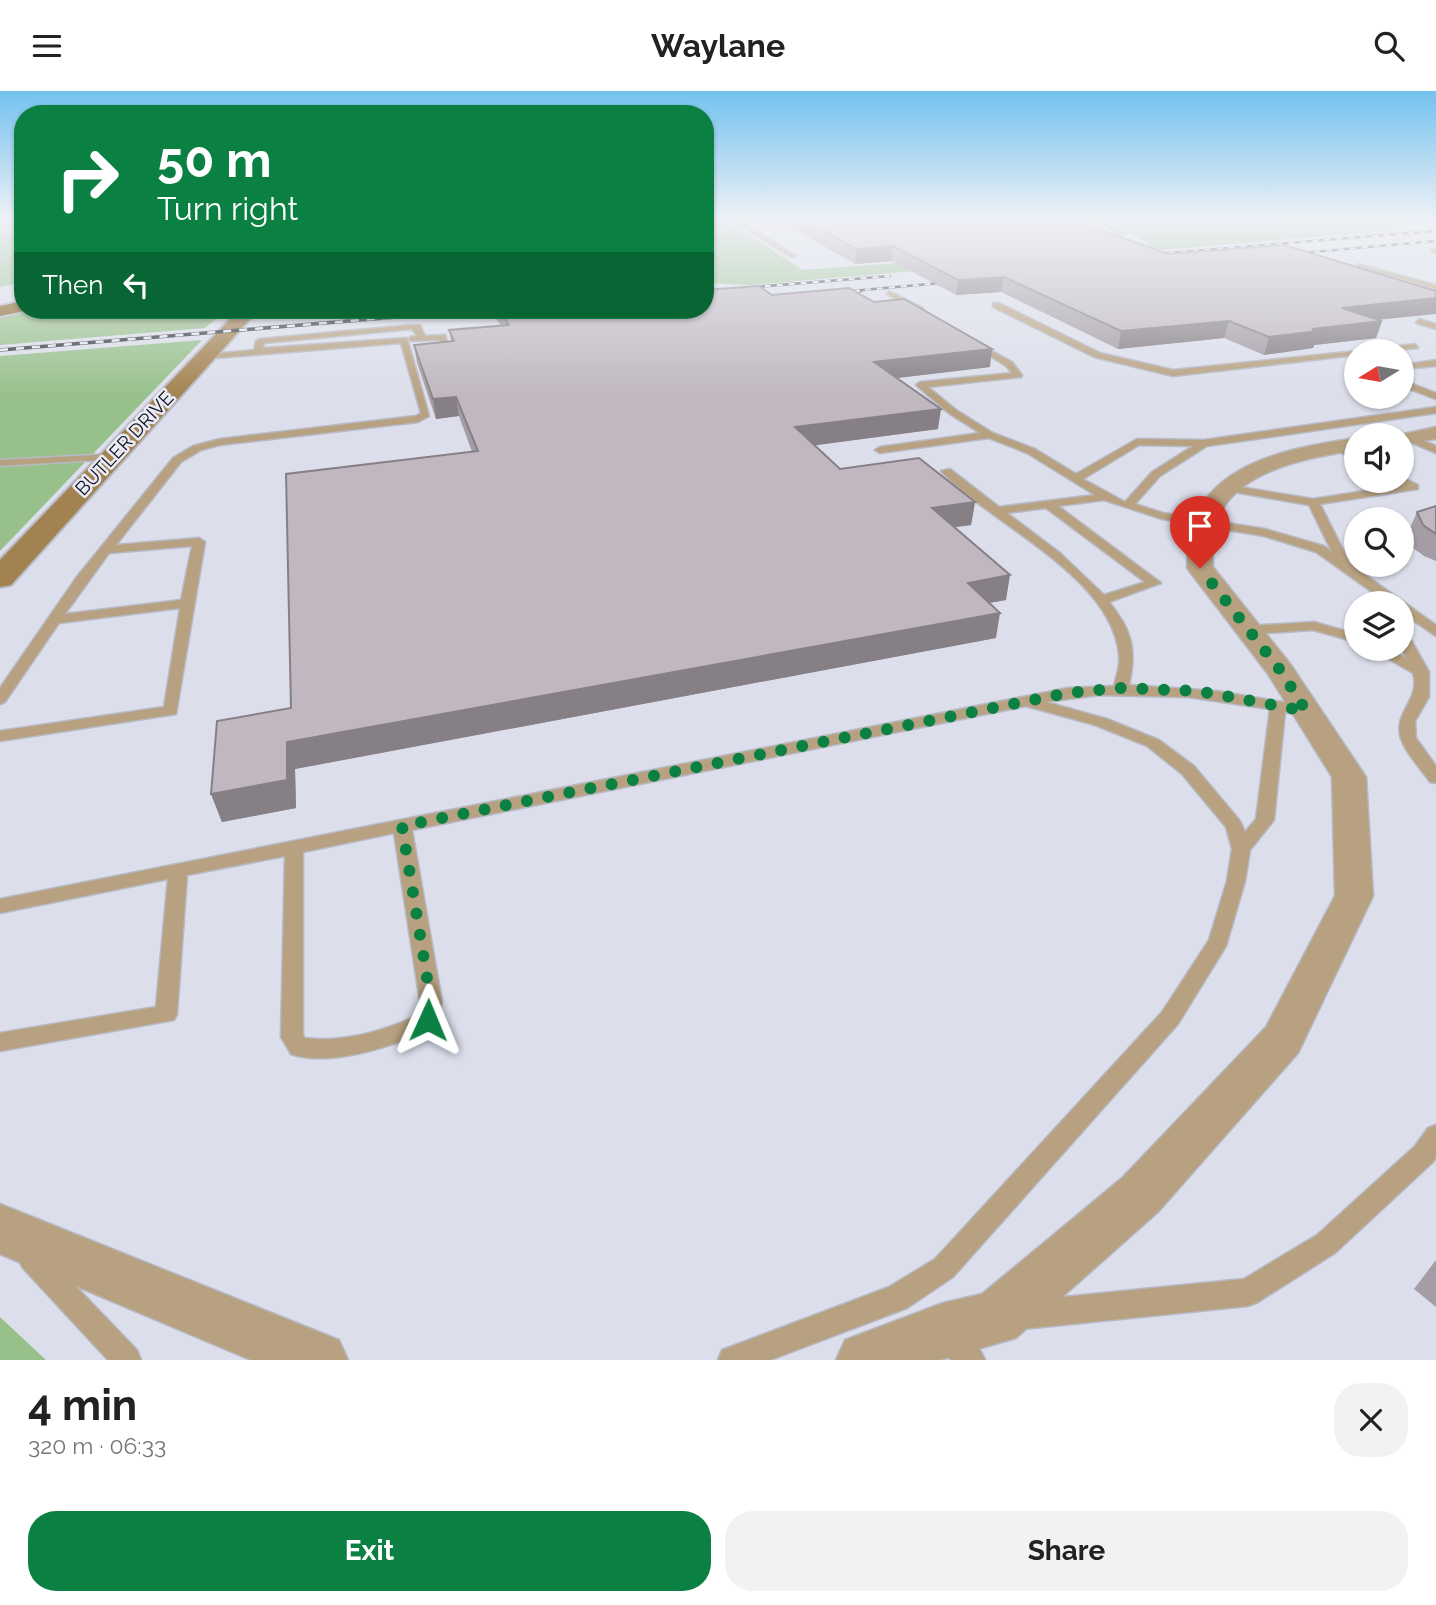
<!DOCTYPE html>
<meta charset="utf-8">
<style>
:root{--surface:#fff;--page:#f2f2f2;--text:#222;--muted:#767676;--accent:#0b8043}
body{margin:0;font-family:Raleway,sans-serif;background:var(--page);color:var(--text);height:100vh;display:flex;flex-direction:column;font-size:26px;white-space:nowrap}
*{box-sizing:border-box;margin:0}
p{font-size:23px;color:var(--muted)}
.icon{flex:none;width:38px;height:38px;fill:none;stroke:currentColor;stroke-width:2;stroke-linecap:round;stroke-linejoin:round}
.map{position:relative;height:1269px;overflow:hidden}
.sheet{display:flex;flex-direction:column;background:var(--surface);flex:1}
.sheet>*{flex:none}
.guide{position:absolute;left:14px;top:14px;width:700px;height:214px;border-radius:28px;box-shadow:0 2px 5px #0004;background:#0b8043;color:#fff;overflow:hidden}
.needle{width:46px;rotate:259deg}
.controls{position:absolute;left:1344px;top:248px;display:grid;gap:14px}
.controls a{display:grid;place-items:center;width:70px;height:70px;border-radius:50%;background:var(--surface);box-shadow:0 2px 5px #0004;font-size:35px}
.pin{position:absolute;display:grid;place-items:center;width:60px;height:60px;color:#fff;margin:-72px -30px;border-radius:50% 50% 50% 0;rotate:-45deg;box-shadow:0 0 7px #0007}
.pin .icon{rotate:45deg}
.me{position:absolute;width:77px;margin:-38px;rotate:1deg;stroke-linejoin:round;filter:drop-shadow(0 0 5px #0008)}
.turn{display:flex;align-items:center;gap:24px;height:147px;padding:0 28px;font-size:32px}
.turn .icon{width:91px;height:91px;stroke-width:2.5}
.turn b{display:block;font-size:49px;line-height:60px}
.then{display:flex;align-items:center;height:66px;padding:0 28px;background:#0003;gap:14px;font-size:26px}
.round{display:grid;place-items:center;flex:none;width:74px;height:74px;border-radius:28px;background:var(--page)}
.head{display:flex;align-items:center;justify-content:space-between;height:119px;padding:0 28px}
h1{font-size:42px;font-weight:700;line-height:52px}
.button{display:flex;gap:14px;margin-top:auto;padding:14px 28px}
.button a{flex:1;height:80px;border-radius:28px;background:var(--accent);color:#fff;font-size:28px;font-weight:700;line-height:80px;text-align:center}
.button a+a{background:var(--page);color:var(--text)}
header{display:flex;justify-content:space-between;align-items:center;height:91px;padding:0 28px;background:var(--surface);font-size:32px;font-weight:700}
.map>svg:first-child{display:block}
.green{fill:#98c08b}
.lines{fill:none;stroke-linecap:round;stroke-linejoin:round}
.lane-casing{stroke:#b7bac4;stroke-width:3}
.street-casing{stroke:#b7bac4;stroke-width:3}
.secondary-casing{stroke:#b7bac4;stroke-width:4}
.highway-casing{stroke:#b7bac4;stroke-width:4}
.lane{fill:#b7a181;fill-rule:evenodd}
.street{fill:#b7a181;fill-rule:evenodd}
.secondary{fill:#a38251;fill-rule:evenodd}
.highway{fill:#7f5b1b;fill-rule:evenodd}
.rail-far1-casing{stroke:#38393f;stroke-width:2.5}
.rail-casing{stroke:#38393f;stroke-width:3.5}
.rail-far1{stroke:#e9ecf8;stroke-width:2;stroke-dasharray:6;stroke-linecap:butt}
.rail{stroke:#e9ecf8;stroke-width:2.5;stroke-dasharray:8;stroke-linecap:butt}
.wall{fill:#a59da5}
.shaded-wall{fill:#868086}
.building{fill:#c0b7c0;stroke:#868086;stroke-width:2}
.route{stroke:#0b8043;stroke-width:12;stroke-dasharray:0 21.6}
.labels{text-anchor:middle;stroke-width:5;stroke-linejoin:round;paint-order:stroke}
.far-street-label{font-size:19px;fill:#101115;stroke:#e9ecf8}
</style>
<header><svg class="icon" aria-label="menu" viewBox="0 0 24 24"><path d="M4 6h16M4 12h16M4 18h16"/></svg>Waylane<svg class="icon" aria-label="search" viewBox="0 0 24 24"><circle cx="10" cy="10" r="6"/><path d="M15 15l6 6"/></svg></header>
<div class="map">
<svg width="1436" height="1269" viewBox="0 0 1436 1269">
<rect width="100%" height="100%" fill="#dcdfeb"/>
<path class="green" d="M0,128h23v63l-23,5z
M705,128h18l80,51 347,-26 -41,-22 319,-3 -22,8 -44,6 -613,52 -44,-2z
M36,219h190l-21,18 -205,17v-27z
M202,249l-202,211v-195z
M0,1226l46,43h-46z"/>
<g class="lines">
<defs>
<path id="lane" d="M730,128h7l59,37 -5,1z
M1089,128h8l30,15 -5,1z
M1431,158h5v4l-5,-2z
M1358,173l78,21v4l-78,-23z
M889,200l34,17 1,2 -7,2 -30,-18z
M993,212h6l101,50 73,17 183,-19 3,1h-3v3l-183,21 -79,-19 -101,-50z
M1419,228l17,5v5l-20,-6z
M412,234h8l5,11 20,-1 4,13 -7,2 -3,-10 -29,1v-4l7,-1 -5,-7 -148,14 -1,5 144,-10 22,78 -11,6 -198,23 -19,5 -20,12 -65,83 83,-7 6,4 -29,172 -176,27v-10l164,-24 16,-99 -121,15 -54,79 -5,2v-16l76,-110 97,-120 20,-12 27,-7 196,-23 5,-3 -20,-70 -197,16h-3v-4l53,-5 2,-9 4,-2zM192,455l-11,54 -116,14 44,-61z
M1415,253l3,4 -55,4 4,-2z
M990,259l22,12 10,13 -1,2 -93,10 28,23 37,23 42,16 41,25 61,-35 67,1 232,-33v6l-229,33 -47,30 -25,28 28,9 102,16 59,17 8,6 -23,-47 -81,-14 -5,-3 5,-3 85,14 90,-14 -6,-4h5v-4l16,8v4l-98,15 30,60 86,61v11l-34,-23v-9h-13l-73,-52 -52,-16 -102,-17 -58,-19 -46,6 103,77 -52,19c23,28 28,48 20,83l87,6 90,15 8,5 -8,5 -21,-4 -11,108 -24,30 -5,31 -19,65 -48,78 -225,253 -46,31 -137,52h-52l4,-10 167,-63 46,-28 227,-247 47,-72 18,-59 5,-32 -6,-22 -44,-53 -35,-28 -52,-21 -69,-19 -614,124 30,172 -6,24c-38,19 -104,42 -145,28l-10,-17 4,-181 -98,19 -10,139 -3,6 -174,31v-18l156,-26 12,-128 -168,34v-14l1068,-211 46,-2c2,-10 7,-21 5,-32 -8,-79 -129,-130 -178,-183l9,-2 49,38 96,-12 -68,-42 -38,-15 -109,15 -5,-3 5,-3 100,-14 -30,-19 -34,-29 4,-3 92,-9 -6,-7 -19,-12 -1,-2zM1139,354l54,1 -41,26 -27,30 -42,-23zM1046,417l99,74 -41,13 -44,-42 -53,-40zM1099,604l89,2 82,12 -14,110 -11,13 -5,-11 -46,-55 -35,-26 -52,-21 -61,-17zM394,742l26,169 -2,13c-33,16 -76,28 -113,23l-2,-3v-183z
M1436,269v6l-34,3v-4z
M1402,289l34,13v6l-34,-13z
M1403,344h8l25,11v7l-33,-14z
M1337,353l19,9v7l-23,-11 -1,-2z
M112,363l4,1v4l-116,7v-6z
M1314,531l42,12v8l-43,-12 -64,4 -7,-4 7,-4z
M1402,541l7,4 20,36v25l-14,24 1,17 20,28v17l-6,-1c-9,-13 -27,-32 -30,-47 -5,-23 21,-37 13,-62l-42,-24h18l17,9 -4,-9z
M1436,1034v32l-3,5 -98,91 -77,49 -10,4 -225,23 -10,-4 -4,-10 4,-10 10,-4 221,-22 73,-44 98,-89 13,-18z
M31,1154l9,4 97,101 4,10h-33l-86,-93 -4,-9 4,-9z
M951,1234c15,6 28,20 34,35h-34l-10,-11 -4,-10 4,-10z"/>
<path id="street" d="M1436,336v12l-34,5v-8h-8z
M1356,347v12c-48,8 -123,20 -140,74 -5,14 -3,29 -3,43l78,98 75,112 7,119 -75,157 -140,159 -142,126 -76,22h-104l9,-20 98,-37 39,-9 140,-116 144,-151 69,-131 -3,-119 -64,-103 -81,-106c1,-14 0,-30 5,-43 22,-65 105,-78 164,-87z
M0,1113l339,136 9,20h-97l-251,-106z"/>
<path id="secondary" d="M239,219h19l-247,275 -11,2v-27z"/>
<path id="highway" d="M23,210v9h6l-29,6v-10z"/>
</defs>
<use href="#lane" class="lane-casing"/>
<use href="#street" class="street-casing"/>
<use href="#secondary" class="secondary-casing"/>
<use href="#highway" class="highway-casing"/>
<use href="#lane" class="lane"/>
<use href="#street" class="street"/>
<use href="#secondary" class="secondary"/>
<use href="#highway" class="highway"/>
<defs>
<path id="rail-far1" d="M1290,163l146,-13
M1145,164l289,-24
M705,200l185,-15
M841,201l110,-10"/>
<path id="rail" d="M705,200h3
M836,202l24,-2
M0,259l481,-40"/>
</defs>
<use href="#rail-far1" class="rail-far1-casing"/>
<use href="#rail" class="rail-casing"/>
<use href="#rail-far1" class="rail-far1"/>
<use href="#rail" class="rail"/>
</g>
<path class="wall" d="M777,128h293l98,35 214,67 -6,17 -62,7 -1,3 -49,7 -40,-17 -106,11 -117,-57 -45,3 -64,-34 -37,3z
M772,204l102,7 116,65 -94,11 42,51 -123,16 25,24 135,33 -4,23 -17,2 52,73 -16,3 6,35 -701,131 1,39 -74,14 -11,-28 80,-86 181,-256 -13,-36 -23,3 -19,-56 -3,-18 37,-4 -2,-11 52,-4 -10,-16h214z
M1436,415v55l-12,-5 -11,-8 -6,-13 10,-23z
M1436,1169v47l-22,-18z"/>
<path class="shaded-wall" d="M893,155l-1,15 -37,3 1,-15z
M1004,186l-3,15 -45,3 2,-15z
M1436,207v16l-100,10 6,-16z
M1229,230l-5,17 -106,11 3,-18z
M1382,230l-6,17 -62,7 -1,3 -49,7 5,-18 43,-8z
M992,258l-2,18 -118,14 2,-19z
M456,306l3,19 -23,3 -3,-20z
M941,318l-3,20 -143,19v-21z
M975,411l-4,23 -42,6 3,-23z
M1010,484l-4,25 -42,7 4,-24z
M1000,522l-4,25 -701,131 1,39 -74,14 -11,-28 76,-52z"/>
<path class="building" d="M800,128h270l98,35 116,-9 152,46v7l-94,10 40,13 -70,8 7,2 -50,6 -40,-16 -108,10 -117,-54 -46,3 -65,-34 -37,3z
M759,195l13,9 77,-7 25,14 30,-3 88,50 -118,13 67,47 -146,18 45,42 79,-11 56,44 -43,6 78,67 -42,8 32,30 -713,129v38l-76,14 6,-73 74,-13 -5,-234 192,-23 -22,-54 -23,2 -19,-54 40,-4 -5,-11 60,-5 -10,-15h206v-20z
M1436,415v28l-13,-9 -6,-13z"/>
<linearGradient id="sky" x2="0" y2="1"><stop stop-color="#73c2ef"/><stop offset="0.42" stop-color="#eff1f6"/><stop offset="1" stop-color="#eff1f6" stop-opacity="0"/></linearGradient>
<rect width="1436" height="306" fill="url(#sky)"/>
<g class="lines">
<path class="route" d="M428,929l3,-18 -29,-176 666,-133 53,-5 77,3 108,20 -25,-40 -81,-103"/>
</g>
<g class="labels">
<g class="far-street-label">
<text transform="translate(124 352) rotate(-47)" y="7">BUTLER DRIVE</text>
</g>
</g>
</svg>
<div class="controls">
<a><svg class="needle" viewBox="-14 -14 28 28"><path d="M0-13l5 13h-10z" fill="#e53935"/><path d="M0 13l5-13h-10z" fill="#767676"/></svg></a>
<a><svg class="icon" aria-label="sound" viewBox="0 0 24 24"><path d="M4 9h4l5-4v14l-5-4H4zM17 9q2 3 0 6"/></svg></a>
<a><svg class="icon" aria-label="search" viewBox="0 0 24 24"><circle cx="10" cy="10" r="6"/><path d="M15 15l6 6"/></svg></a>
<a><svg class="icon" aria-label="layers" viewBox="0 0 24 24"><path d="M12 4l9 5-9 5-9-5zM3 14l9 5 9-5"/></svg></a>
</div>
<div class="pin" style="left:1200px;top:477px;background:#d93025"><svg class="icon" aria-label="arrive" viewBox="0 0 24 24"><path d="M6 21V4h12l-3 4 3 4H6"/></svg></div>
<svg class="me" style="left:428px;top:929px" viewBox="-20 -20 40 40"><path d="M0-17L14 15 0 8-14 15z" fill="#0b8043" stroke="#fff" stroke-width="4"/></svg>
<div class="guide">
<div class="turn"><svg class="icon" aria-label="right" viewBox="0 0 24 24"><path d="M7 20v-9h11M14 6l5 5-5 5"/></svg><div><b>50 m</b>Turn right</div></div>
<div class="then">Then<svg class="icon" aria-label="left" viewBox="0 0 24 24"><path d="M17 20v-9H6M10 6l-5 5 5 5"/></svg></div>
</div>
</div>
<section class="sheet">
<div class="head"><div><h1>4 min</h1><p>320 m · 06:33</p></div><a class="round"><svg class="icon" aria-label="close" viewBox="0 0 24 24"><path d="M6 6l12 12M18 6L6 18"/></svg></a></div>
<div class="button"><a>Exit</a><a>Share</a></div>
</section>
